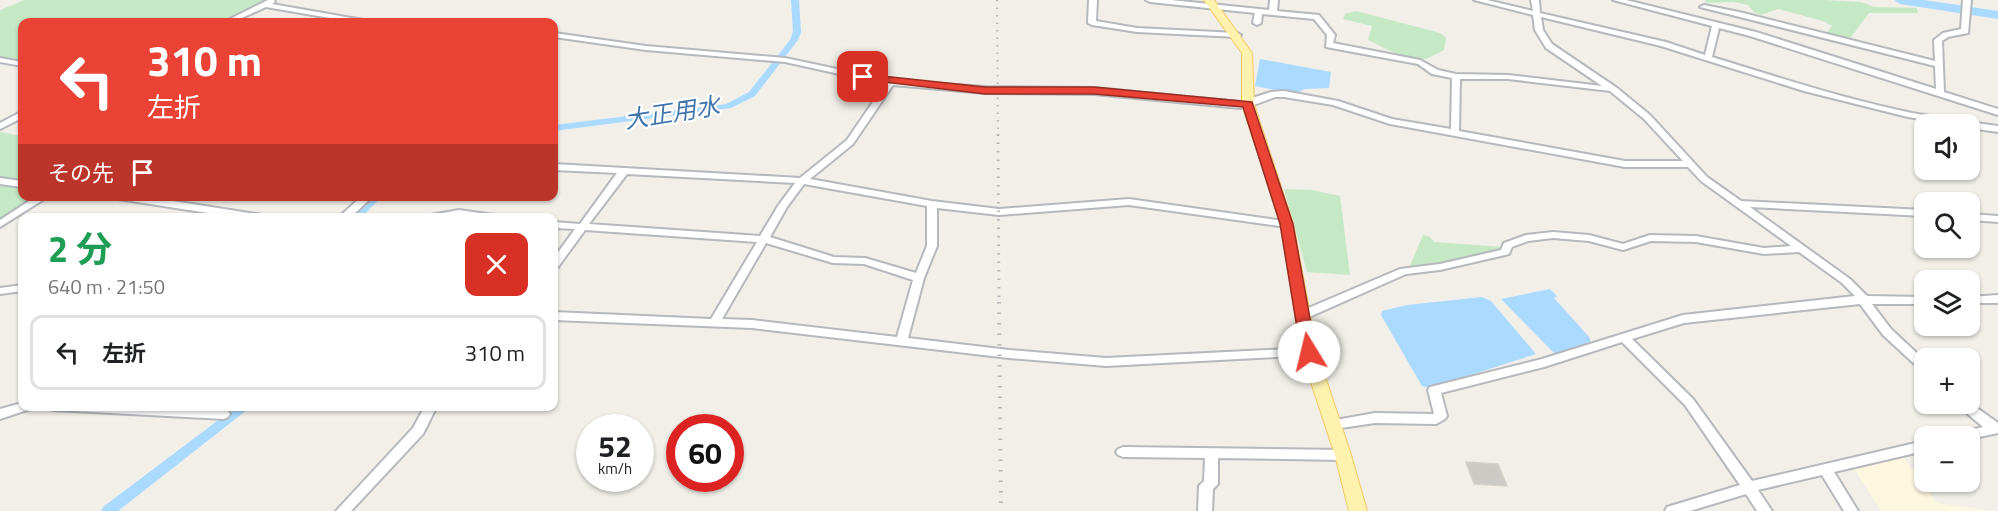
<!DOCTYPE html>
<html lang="ja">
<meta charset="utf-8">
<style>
:root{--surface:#fff;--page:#f6f6f6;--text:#202124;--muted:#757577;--line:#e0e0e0}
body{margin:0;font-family:"Titillium Web","Noto Sans JP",sans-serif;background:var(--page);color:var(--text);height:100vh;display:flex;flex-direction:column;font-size:22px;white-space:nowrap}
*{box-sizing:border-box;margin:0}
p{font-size:20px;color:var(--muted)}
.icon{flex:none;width:33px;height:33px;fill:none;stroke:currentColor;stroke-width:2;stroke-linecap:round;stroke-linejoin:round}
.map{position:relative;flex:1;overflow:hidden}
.sheet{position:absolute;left:18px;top:213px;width:540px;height:198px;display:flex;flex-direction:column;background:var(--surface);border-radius:12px;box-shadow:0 2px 4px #0004}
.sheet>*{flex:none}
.banner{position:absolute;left:18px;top:18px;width:540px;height:183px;border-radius:12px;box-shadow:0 2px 4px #0004;background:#ea4335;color:#fff;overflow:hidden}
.buttons{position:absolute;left:1914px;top:114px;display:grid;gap:12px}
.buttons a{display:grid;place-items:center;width:66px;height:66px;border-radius:12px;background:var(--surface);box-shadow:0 2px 4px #0004;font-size:30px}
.speed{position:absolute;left:576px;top:414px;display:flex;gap:12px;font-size:30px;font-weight:700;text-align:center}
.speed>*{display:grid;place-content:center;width:78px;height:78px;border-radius:50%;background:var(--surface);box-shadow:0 2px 4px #0004;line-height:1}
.speed small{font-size:15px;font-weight:400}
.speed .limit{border:9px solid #d22;background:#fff;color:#111}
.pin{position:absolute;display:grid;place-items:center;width:51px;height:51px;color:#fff;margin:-26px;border-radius:12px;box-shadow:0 3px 9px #0006}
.me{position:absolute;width:66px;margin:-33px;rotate:351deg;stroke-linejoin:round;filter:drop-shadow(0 0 4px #0008)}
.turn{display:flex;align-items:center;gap:21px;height:126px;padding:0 30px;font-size:27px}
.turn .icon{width:78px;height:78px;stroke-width:2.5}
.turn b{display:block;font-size:42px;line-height:51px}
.then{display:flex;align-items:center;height:57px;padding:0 30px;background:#0003;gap:12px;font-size:22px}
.round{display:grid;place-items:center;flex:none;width:63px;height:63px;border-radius:12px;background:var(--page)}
.head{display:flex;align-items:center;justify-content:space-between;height:102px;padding:0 30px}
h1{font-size:36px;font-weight:700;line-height:45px;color:#1e9e55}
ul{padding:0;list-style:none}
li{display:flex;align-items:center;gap:18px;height:75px;margin:0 12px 9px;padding:0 18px;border:3px solid var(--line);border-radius:12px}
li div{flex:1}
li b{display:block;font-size:22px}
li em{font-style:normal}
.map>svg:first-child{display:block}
.commercial{fill:#fef7e0}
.green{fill:#c5e8c5}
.water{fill:#aadaff}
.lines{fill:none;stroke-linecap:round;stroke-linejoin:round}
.canal{fill:#aadaff;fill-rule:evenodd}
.river{fill:#aadaff;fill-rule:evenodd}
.building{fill:#cccac5;stroke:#d6d1c6;stroke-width:1.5}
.minor-casing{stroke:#b5b8bc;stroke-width:4}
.major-casing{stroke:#f2c960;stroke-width:2}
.minor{fill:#fff;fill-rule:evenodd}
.major{fill:#fff2af;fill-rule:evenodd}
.rail-far2{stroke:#b6b7b8;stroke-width:2;stroke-dasharray:1.5 6;stroke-linecap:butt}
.rail-far1{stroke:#b6b7b8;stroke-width:3;stroke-dasharray:1.5 7;stroke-linecap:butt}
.rail{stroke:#b6b7b8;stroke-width:4;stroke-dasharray:1.5 9;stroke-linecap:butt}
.route{fill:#ea4335;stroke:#982c22;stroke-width:1.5}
.labels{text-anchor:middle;stroke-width:4.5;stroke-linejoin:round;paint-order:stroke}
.water-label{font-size:24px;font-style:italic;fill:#4174aa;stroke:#fff}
</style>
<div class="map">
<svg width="1998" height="511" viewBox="0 0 1998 511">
<rect width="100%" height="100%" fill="#f1efe8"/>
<path class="commercial" d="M1902,455l35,48 56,8h-112l-28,-44z"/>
<path class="green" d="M25,0h246l-47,22h-202v39l-22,-3v-48z
M1704,0h121l36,2 13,5 43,1 1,5h-49l-24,32 -15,-3 -5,-7 7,-9 -9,-5 -45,-12 -17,6 -7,-3 -6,-7 -14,-3 -27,1z
M1356,11l84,22 6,5 -2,12 -18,9h-19l-39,-19 4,-14 -29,-7 2,-5z
M0,132l22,4v45l-22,-3z
M0,183l22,3v10l20,1 -42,25z
M1284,189l28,1 28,6 10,79 -43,-3z
M1423,235l7,2 4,5 69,5 -3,4 -61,14 -30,3z"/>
<path class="water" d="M1260,59l71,13 -2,16 -24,1 -11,5 -39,-8z
M1550,289l7,7 -3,2 36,40v4l-34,13 -55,-56z
M1482,297l9,4 45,53 -106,34 -8,-2 -41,-71 1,-4 25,-6z"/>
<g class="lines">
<path class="canal" d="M791,0h8l2,32 -3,8 -43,56 -24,12 -177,23v-6l172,-21 23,-12 41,-52 3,-8z
M372,196h11l-23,22h-12z
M237,406h15l-134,105h-17l2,-4z"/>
<path class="river" d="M1894,0h30l74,11v8l-98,-15z"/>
</g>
<path class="building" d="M1466,462l32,2 9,22 -33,-2z"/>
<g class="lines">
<defs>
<path id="minor" d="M268,0h6l1,2 -3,2 91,16 4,2h-14l-87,-15 -33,15h-9z
M1089,0h8l-1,21 41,7 100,5 4,2 -4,2 -100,-5 -45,-7 -4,-2z
M1146,0h25l98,10 1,-10h8l-1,11 42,4 16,20 -2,8 87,17 18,10 18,4 52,1 94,11 -56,-38 -11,-18 -2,-15 -59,-15h13l46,11 -2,-11h8l1,13 126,29 39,13 7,-29 -99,-26h13l130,32 180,57 -1,-23 -235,-59 4,-2 35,7 196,49 -1,-21 9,-7 18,-4 2,-29h8l-3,33 -20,4 -6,4 2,51 54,17v6l-248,-79 -31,-8 -7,29c66,20 132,42 200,56 29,5 57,9 86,13v6l-28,-4v-4h-19l-43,-7 -104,-26 -143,-45 -120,-29 2,13 9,14 65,44 33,27 57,62 34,24 183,9v6l-174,-9 100,72 17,17 57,1v7h-52l19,25 33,31v10l-4,-1 -37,-34 -23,-31 -176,19 -52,16 61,60 59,82 172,-40v10l-90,21 24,39h-14l-22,-36 -64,15 14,21h-15l-11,-17 -56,17h-25l2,-4 73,-22 -55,-80 -63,-63 -78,25 -103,26 6,23 -2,3 -9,5 -61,-1 -41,6 -4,-2 -2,-3 2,-3 45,-8 59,1 -6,-24 2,-3 112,-28 141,-44 172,-19 -13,-13 -43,-31 -35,2 -68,-12 -45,-1 -28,9 -34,-9 -36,-3 -25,3 -16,6 -3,7 -4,1 -65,15 -34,4 -99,44h-8l-2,-3 2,-3 101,-43 40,-5 61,-14 3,-7 22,-8 27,-3 36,3 34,9 27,-9 46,1 68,12 27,-2 -90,-65 -13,-14h-63l-235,-43 -57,-19 -49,-8h-9l-24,9 -11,2 -146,-14 -109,-1 -92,-8 -40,59 -43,35 122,22 67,8 130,-10 162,23 1,2 -5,3 -158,-22 -130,10 -62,-7v38l-13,32 -16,60 101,12 97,8 203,-10 4,1 2,3 -2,3 -207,11 -97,-8 -257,-30 -198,-8v-8l157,7 46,-77 -172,-12 -27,37 -4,1v-10l21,-29 -21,-1v-6l26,2 37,-51 -63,-3v-6l246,14 47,-38 38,-56 -100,-22 -139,-12 -92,-13v-4l92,13 139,12 104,22 96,7 109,1 146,14 31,-10 13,-1 54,10 54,18 59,10 1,-51 -20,-4 -14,-10 -92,-17 1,-12 -13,-16 -52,-5 -1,9 -4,2 -4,-2 2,-10 -105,-11zM1460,79h48l102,12 34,28 39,42h-58l-166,-30zM627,174l168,9 -17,23 -18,30 -171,-12zM804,184l123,22v40l-11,27 -51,-15 -31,-1 -64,-20 17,-30zM766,243l67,20 31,1 49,16 -16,57 -145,-17 -30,-1z
M0,58l22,4v4l-22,-4z
M19,113h3v5l-22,11v-6z
M0,178l22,3v6l-22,-3z
M37,196h12l-49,31v-7z
M113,196h28l122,19 5,3h-28l-122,-19z
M362,196h11l-23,22h-12z
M459,210l35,5 5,3 -40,-2 -33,2 5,-3z
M1970,214l28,2v6l-28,-2z
M22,285v6l-22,3v-6z
M1998,295v8h-28v-6z
M22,403v3h10l-2,3 -30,10v-10z
M1970,403l28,20v10l-28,6v-3h-13l1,-3 25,-6 -27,-23z
M48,406h112l64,3 4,2 2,3 -2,3 -4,2 -170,-9 -4,-1z
M425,406h12l-14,28 -72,77h-15l77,-83z
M1123,447l220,3 5,2 2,3 -2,3 -5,2 -125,-2v26l-5,5 -1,22h-14l1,-25 5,-5 1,-23 -82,-1 -5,-2 -2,-3 2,-3z"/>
<path id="major" d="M1204,0h10l38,53 2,51 39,120 24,128 34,103 16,56h-18l-14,-56 -34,-103 -20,-128 -39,-120v-51z"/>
</defs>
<use href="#minor" class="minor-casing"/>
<use href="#major" class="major-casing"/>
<use href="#minor" class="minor"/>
<use href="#major" class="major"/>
<path class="rail-far2" d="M997,0l1,136"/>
<path class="rail-far1" d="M998,134l1,170"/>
<path class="rail" d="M999,302l2,209"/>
</g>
<path class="route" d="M863,74l122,13h109l158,15 41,122 23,128 -2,4h-11l-2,-4 -21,-128 -37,-117 -149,-13h-109l-126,-15 -1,-2z"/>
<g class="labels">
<g class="water-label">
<text transform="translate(672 113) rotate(-9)" y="8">大正用水</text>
</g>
</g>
</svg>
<div class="buttons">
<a><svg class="icon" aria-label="sound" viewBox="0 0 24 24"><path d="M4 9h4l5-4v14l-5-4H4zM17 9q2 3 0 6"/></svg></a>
<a><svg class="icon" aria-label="search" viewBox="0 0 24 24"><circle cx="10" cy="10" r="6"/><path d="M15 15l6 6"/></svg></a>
<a><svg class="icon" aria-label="layers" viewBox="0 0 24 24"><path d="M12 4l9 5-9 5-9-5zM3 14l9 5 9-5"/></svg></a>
<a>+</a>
<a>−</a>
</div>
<div class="speed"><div>52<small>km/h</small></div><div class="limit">60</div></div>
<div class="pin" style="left:863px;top:77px;background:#d93025"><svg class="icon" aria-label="arrive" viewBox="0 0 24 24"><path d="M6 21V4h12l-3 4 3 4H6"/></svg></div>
<svg class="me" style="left:1309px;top:352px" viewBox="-20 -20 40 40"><circle r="19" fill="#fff"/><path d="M0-13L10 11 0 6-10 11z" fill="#ea4335"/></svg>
<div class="banner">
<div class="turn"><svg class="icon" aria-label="left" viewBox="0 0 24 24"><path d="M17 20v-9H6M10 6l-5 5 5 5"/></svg><div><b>310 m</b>左折</div></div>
<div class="then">その先<svg class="icon" aria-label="arrive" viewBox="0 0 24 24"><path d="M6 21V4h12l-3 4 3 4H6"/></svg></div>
</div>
<section class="sheet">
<div class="head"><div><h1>2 分</h1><p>640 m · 21:50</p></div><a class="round" style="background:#d93025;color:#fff"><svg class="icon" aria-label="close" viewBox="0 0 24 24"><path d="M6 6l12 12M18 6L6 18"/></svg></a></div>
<ul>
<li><svg class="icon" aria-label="left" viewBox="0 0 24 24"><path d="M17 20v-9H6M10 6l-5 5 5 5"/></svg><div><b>左折</b></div><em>310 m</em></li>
</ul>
</section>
</div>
